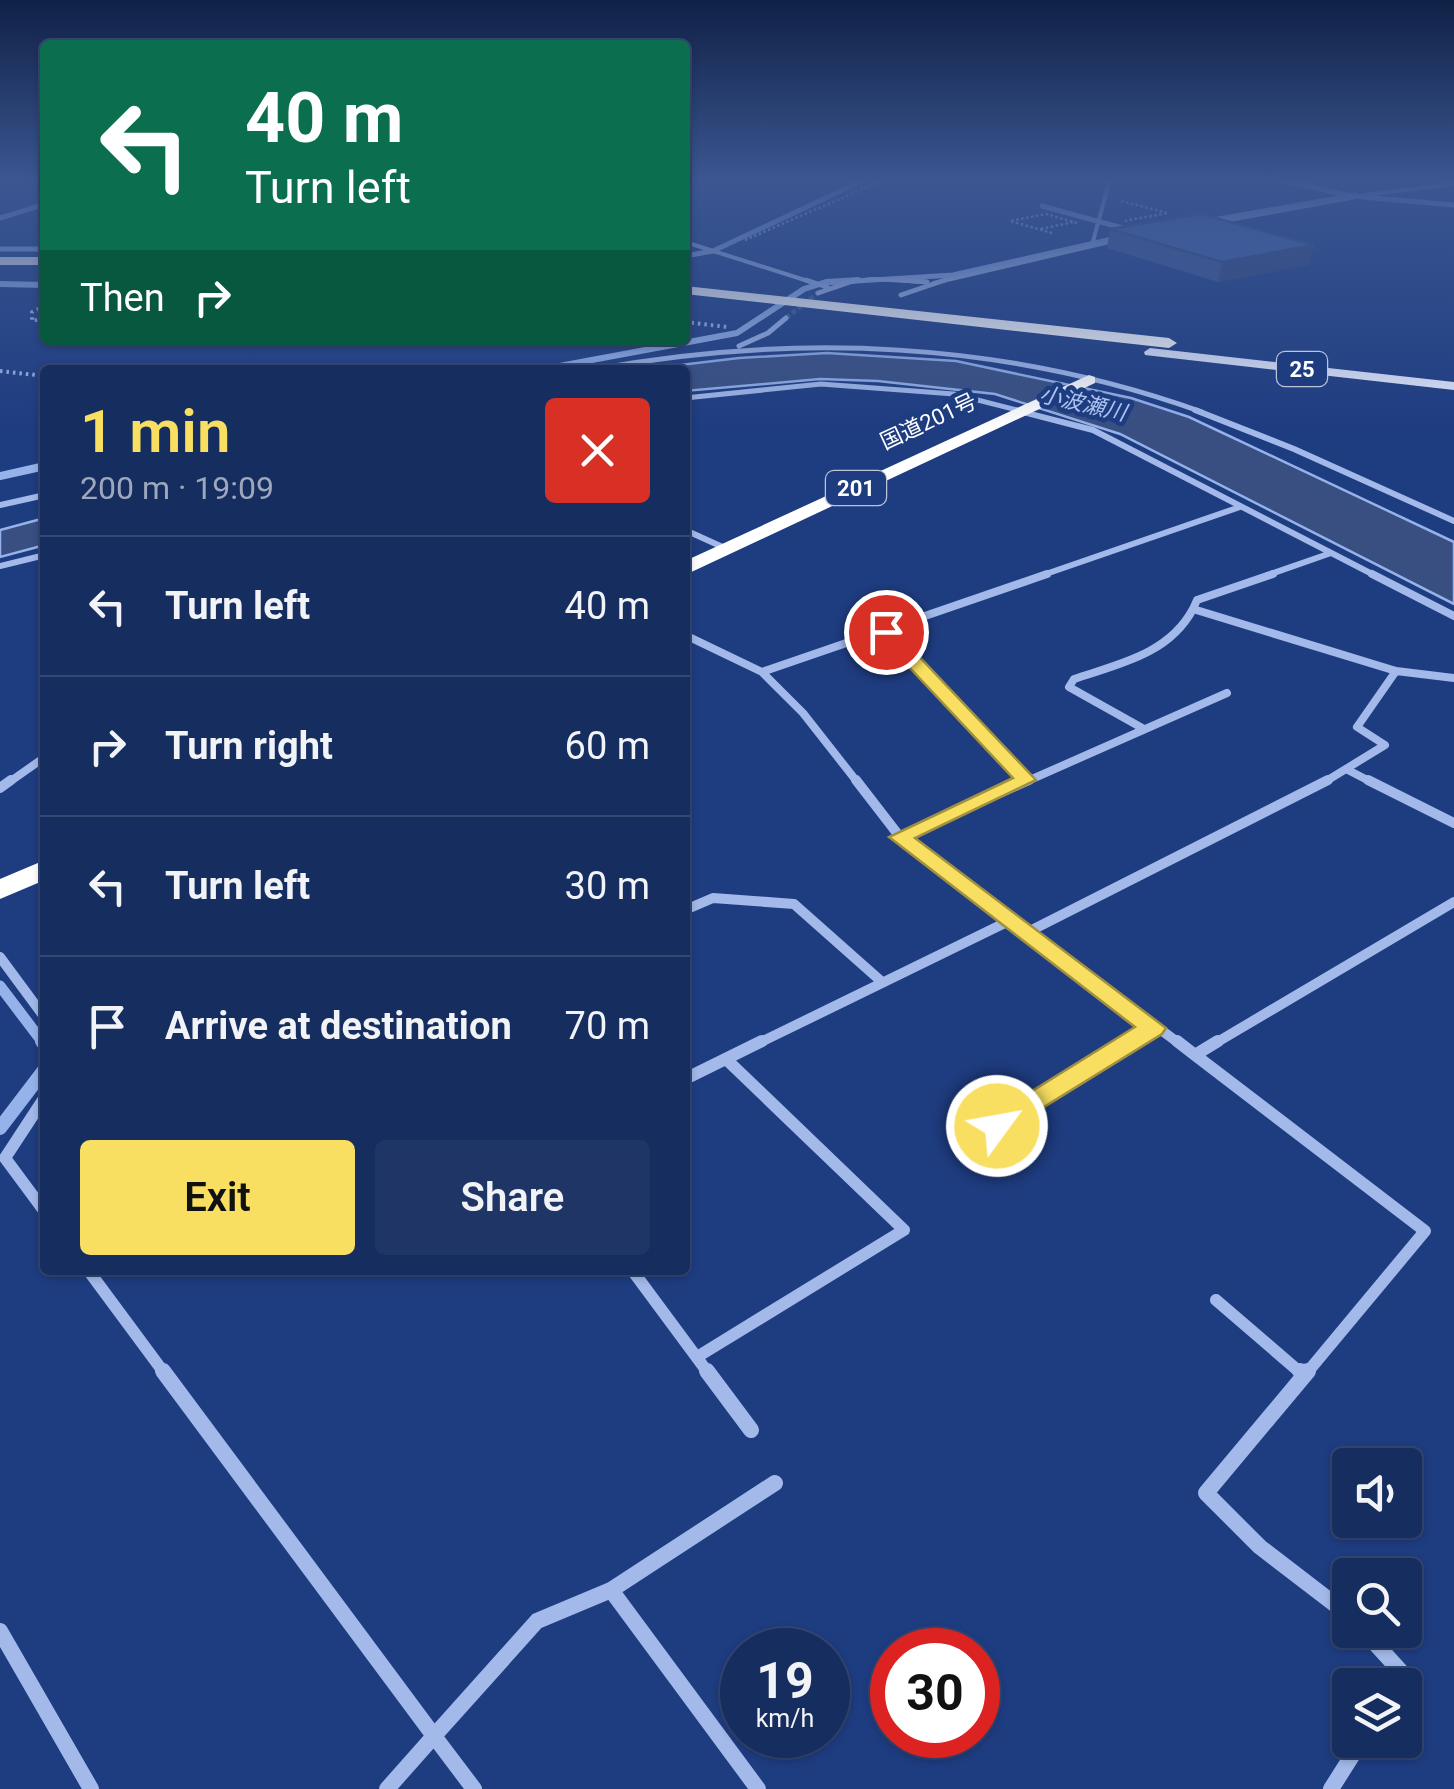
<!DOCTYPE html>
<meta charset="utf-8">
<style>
:root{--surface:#162d60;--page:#1f3566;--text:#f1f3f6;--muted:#9ea8bd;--line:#354975;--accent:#f8df61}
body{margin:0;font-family:Roboto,"Noto Sans JP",sans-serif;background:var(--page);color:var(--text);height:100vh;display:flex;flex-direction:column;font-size:38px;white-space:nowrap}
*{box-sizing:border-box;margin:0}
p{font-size:32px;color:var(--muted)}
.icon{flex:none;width:55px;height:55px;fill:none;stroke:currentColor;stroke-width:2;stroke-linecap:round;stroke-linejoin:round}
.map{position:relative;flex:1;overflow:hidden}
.sheet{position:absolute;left:40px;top:365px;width:650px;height:910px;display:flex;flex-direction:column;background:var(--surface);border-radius:10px;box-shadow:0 2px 8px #0004,0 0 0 2px var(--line)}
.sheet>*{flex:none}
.hud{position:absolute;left:40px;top:40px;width:650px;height:305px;border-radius:10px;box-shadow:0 2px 8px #0004,0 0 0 2px var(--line);background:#0b6e4f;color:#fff;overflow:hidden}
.fabs{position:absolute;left:1332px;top:1448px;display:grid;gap:20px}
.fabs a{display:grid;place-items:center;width:90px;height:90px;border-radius:10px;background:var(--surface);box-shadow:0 2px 8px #0004,0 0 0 2px var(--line);font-size:50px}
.speed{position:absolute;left:720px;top:1628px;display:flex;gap:20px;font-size:50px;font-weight:700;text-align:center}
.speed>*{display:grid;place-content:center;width:130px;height:130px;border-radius:50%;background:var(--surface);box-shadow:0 2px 8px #0004,0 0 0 2px var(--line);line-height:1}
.speed small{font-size:25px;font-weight:400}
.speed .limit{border:15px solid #d22;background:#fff;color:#111}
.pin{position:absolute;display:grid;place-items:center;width:85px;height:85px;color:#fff;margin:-42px;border:5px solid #fff;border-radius:50%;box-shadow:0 2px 10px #0007}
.me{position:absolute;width:110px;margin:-55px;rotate:58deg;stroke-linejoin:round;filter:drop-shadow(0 0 8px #0008)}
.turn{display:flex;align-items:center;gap:35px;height:210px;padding:0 40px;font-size:45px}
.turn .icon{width:130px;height:130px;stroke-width:2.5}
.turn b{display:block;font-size:70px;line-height:85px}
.then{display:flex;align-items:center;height:95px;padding:0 40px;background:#0003;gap:20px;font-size:38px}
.round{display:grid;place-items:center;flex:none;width:105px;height:105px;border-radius:10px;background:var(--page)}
.summary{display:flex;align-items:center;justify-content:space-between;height:170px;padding:0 40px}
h1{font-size:60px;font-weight:600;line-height:75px;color:var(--accent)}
.action{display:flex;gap:20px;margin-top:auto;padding:20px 40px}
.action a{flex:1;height:115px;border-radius:10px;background:var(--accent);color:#111;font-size:40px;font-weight:600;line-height:115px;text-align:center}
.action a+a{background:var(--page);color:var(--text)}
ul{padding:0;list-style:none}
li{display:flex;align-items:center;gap:30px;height:140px;padding:0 40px;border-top:2px solid var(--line)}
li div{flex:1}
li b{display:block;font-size:38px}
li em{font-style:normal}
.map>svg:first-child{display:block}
.water{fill:#394f82;stroke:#95b2ea;stroke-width:2.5}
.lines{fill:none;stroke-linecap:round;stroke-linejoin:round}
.stream-far4{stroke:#95b2ea;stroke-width:5}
.stream-far3{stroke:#95b2ea;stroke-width:6}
.stream-far2{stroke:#95b2ea;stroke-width:8}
.stream-far1{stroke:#95b2ea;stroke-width:11}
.stream{stroke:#95b2ea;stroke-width:14}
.street-tunnel{stroke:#405993;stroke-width:5;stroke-dasharray:5 2.5;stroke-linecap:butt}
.path-far1{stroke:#a2b9e9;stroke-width:2.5;stroke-dasharray:2.5 2.5;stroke-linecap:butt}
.path{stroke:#a2b9e9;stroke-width:4;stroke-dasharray:2.5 4;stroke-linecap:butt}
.street-far6{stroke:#a2b9e9;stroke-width:4}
.street-far5{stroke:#a2b9e9;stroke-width:5}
.street-far4{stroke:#a2b9e9;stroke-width:6}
.street-far3{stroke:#a2b9e9;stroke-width:8}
.street-far2{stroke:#a2b9e9;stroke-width:10}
.street-far1{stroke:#a2b9e9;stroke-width:12}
.street{stroke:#a2b9e9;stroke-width:16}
.primary{fill:#e5ebfe;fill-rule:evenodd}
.highway{fill:#fff;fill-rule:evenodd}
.wall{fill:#3c5892}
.shaded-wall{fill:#314777}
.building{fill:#4666aa;stroke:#314777;stroke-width:2.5}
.route{fill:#f8df61;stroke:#a1913f;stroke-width:2.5}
.labels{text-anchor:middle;stroke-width:9;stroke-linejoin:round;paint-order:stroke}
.shield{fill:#1e3c80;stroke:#bcc4d9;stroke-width:2.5}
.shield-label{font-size:22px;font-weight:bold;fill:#fff}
.far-water-label{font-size:22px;font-style:italic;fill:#adc3f0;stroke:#1e3c80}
.far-street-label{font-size:22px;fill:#fff;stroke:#1e3c80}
</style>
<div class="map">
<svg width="1454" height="1789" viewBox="0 0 1454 1789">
<rect width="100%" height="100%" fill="#1e3c80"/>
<path class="water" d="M827,353l129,8 175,37 58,19 265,125v62l-334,-170 -125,-40 -117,-13 -58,-2 -135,12v-21h-47l101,-12z
M45,518v27l-45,12v-27z"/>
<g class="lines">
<path class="stream-far4" d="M1274,179l78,17 102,9
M1042,206l88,24
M0,218l45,-14
M1207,221l149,-26
M0,249h45
M685,256l28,-5 153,-72
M824,283l129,-8 168,-38"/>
<path class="stream-far3" d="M0,284l45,1
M538,370l199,-37 67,-44 22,-7 32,-2"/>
<path class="stream-far2" d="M0,476l45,-10"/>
<path class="stream-far1" d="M0,986l44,58"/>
<path class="stream" d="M42,1041l3,4
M0,1128l45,-59"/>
<path class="street-tunnel" d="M786,318l32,-25"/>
<path class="path-far1" d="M1121,201l47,12 -44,8
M1041,229l32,-7
M1052,233l-42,-12 36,-7 31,9
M745,240l141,-61"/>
<path class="path" d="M45,306l-13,6v9l13,-3
M685,322l42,5
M0,371l45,5"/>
<path class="street-far6" d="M1213,223l159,-29 82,-10
M685,242l129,41
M1092,245l18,-66
M842,283l29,-4 56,3
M934,283l184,-43"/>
<path class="street-far5" d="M806,280l21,7
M902,280l25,2
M818,293l38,-13
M901,295l44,-15
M739,346l29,-13 18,-15
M590,370c206,-38 414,-29 612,42
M685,398l136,-14 133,10 71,18"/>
<path class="street-far4" d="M1015,410l78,20 283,146
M1195,410l99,39 160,72
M0,505l45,-10
M685,530l42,19
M0,566l45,-11
M1040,576l200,-69
M1265,576l66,-23"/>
<path class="street-far3" d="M1372,574l82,42
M1193,609l4,-9 76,-26
M886,632l140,148
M685,635l77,37 41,41 55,70
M762,672l285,-98
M1144,729l-75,-42 5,-8c45,-15 95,-25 119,-70l203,62 58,7
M1348,770l25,13
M8,783l37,-26
M1023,783l204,-90
M1323,783l62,-38 -28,-18 39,-56"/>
<path class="street-far2" d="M856,780l44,57 280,207
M1368,780l86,43
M0,788l11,-8
M900,837l129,-57
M685,910l28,-12 81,6 88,78
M1028,932l300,-152
M0,957l45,61
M757,1044l254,-124
M1128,1044l25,-16
M1214,1044l240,-142"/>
<path class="street-far1" d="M1177,1041l18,14 23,-14
M1195,1055l230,176 -119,143
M685,1079l77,-38
M45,1097l-40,61 40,54
M997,1126l135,-85
M88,1270l77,104
M632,1270l77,104
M1216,1300l86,74
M697,1357l207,-127 -177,-170"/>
<path class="street" d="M163,1371l271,365 -47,53
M707,1371l44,59
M1300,1371l4,4
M1308,1371l-102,122 54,54 90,69
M611,1590l164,-107
M1363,1630l41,45 -7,10
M0,1631l91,158
M474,1789l-40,-53 103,-115 74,-31 147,199
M1331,1789l31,-49"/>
<path class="primary" d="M1150,348l304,34v8l-309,-35 -1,-3z"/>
<path class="highway" d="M0,257h45v8h-45z
M685,286l484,52 8,5 -8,5 -484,-54z
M1089,375l6,2v6l-410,192v-14z
M45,860v20l-45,19v-20z"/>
</g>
<path class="wall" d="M1110,229l204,16 -5,20 -91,17 -111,-34z"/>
<path class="shaded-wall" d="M1314,245l-5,20 -91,17 4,-20z"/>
<path class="building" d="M1201,214l113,31 -92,17 -112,-33z"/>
<linearGradient id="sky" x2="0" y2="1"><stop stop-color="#102146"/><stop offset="0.42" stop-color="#3b5691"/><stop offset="1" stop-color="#3b5691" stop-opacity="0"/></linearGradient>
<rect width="1454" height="429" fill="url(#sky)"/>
<path class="route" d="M886,627l6,1 144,152 -121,58 251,190 -4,6 -165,102 -10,-3 -4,-7 4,-7 148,-92 -246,-190 124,-59 -133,-142 -3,-4z"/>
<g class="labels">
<g class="shield">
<rect x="1277" y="352" width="50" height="34" rx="8"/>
<rect x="826" y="471" width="60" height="34" rx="8"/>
</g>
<g class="shield-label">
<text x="1302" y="377">25</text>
<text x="856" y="496">201</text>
</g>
<g class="far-water-label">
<text transform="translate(1083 403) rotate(13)" y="8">小波瀬川</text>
</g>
<g class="far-street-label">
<text transform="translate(928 421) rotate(-25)" y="8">国道201号</text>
</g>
</g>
</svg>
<div class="fabs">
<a><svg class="icon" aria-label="sound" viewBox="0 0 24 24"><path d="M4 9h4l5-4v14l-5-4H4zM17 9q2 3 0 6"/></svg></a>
<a><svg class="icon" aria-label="search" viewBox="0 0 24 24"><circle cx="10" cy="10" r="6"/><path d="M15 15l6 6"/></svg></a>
<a><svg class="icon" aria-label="layers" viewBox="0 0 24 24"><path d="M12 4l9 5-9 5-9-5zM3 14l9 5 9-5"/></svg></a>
</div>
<div class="speed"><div>19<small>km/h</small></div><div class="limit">30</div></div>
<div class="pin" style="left:886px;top:632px;background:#d93025"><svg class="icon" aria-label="arrive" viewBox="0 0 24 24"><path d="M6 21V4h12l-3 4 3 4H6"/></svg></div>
<svg class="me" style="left:997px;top:1126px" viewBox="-20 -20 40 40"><circle r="17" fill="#f8df61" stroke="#fff" stroke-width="3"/><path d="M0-11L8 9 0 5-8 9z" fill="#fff"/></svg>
<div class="hud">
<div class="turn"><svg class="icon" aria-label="left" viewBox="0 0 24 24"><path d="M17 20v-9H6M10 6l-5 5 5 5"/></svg><div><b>40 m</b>Turn left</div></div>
<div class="then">Then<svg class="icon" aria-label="right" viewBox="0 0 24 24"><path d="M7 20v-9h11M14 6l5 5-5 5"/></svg></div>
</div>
<section class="sheet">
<div class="summary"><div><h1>1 min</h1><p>200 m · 19:09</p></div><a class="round" style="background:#d93025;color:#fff"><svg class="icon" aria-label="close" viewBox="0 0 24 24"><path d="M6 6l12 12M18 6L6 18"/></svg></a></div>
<ul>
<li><svg class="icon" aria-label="left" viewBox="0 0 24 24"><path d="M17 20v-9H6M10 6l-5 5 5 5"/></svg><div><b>Turn left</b></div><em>40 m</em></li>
<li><svg class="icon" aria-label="right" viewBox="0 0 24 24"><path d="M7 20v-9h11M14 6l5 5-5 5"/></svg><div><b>Turn right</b></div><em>60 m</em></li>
<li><svg class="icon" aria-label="left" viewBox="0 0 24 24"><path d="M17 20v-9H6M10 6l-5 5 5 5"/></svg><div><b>Turn left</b></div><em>30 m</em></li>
<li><svg class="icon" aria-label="arrive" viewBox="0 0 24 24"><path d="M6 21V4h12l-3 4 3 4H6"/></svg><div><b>Arrive at destination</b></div><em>70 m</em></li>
</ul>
<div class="action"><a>Exit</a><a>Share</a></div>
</section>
</div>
